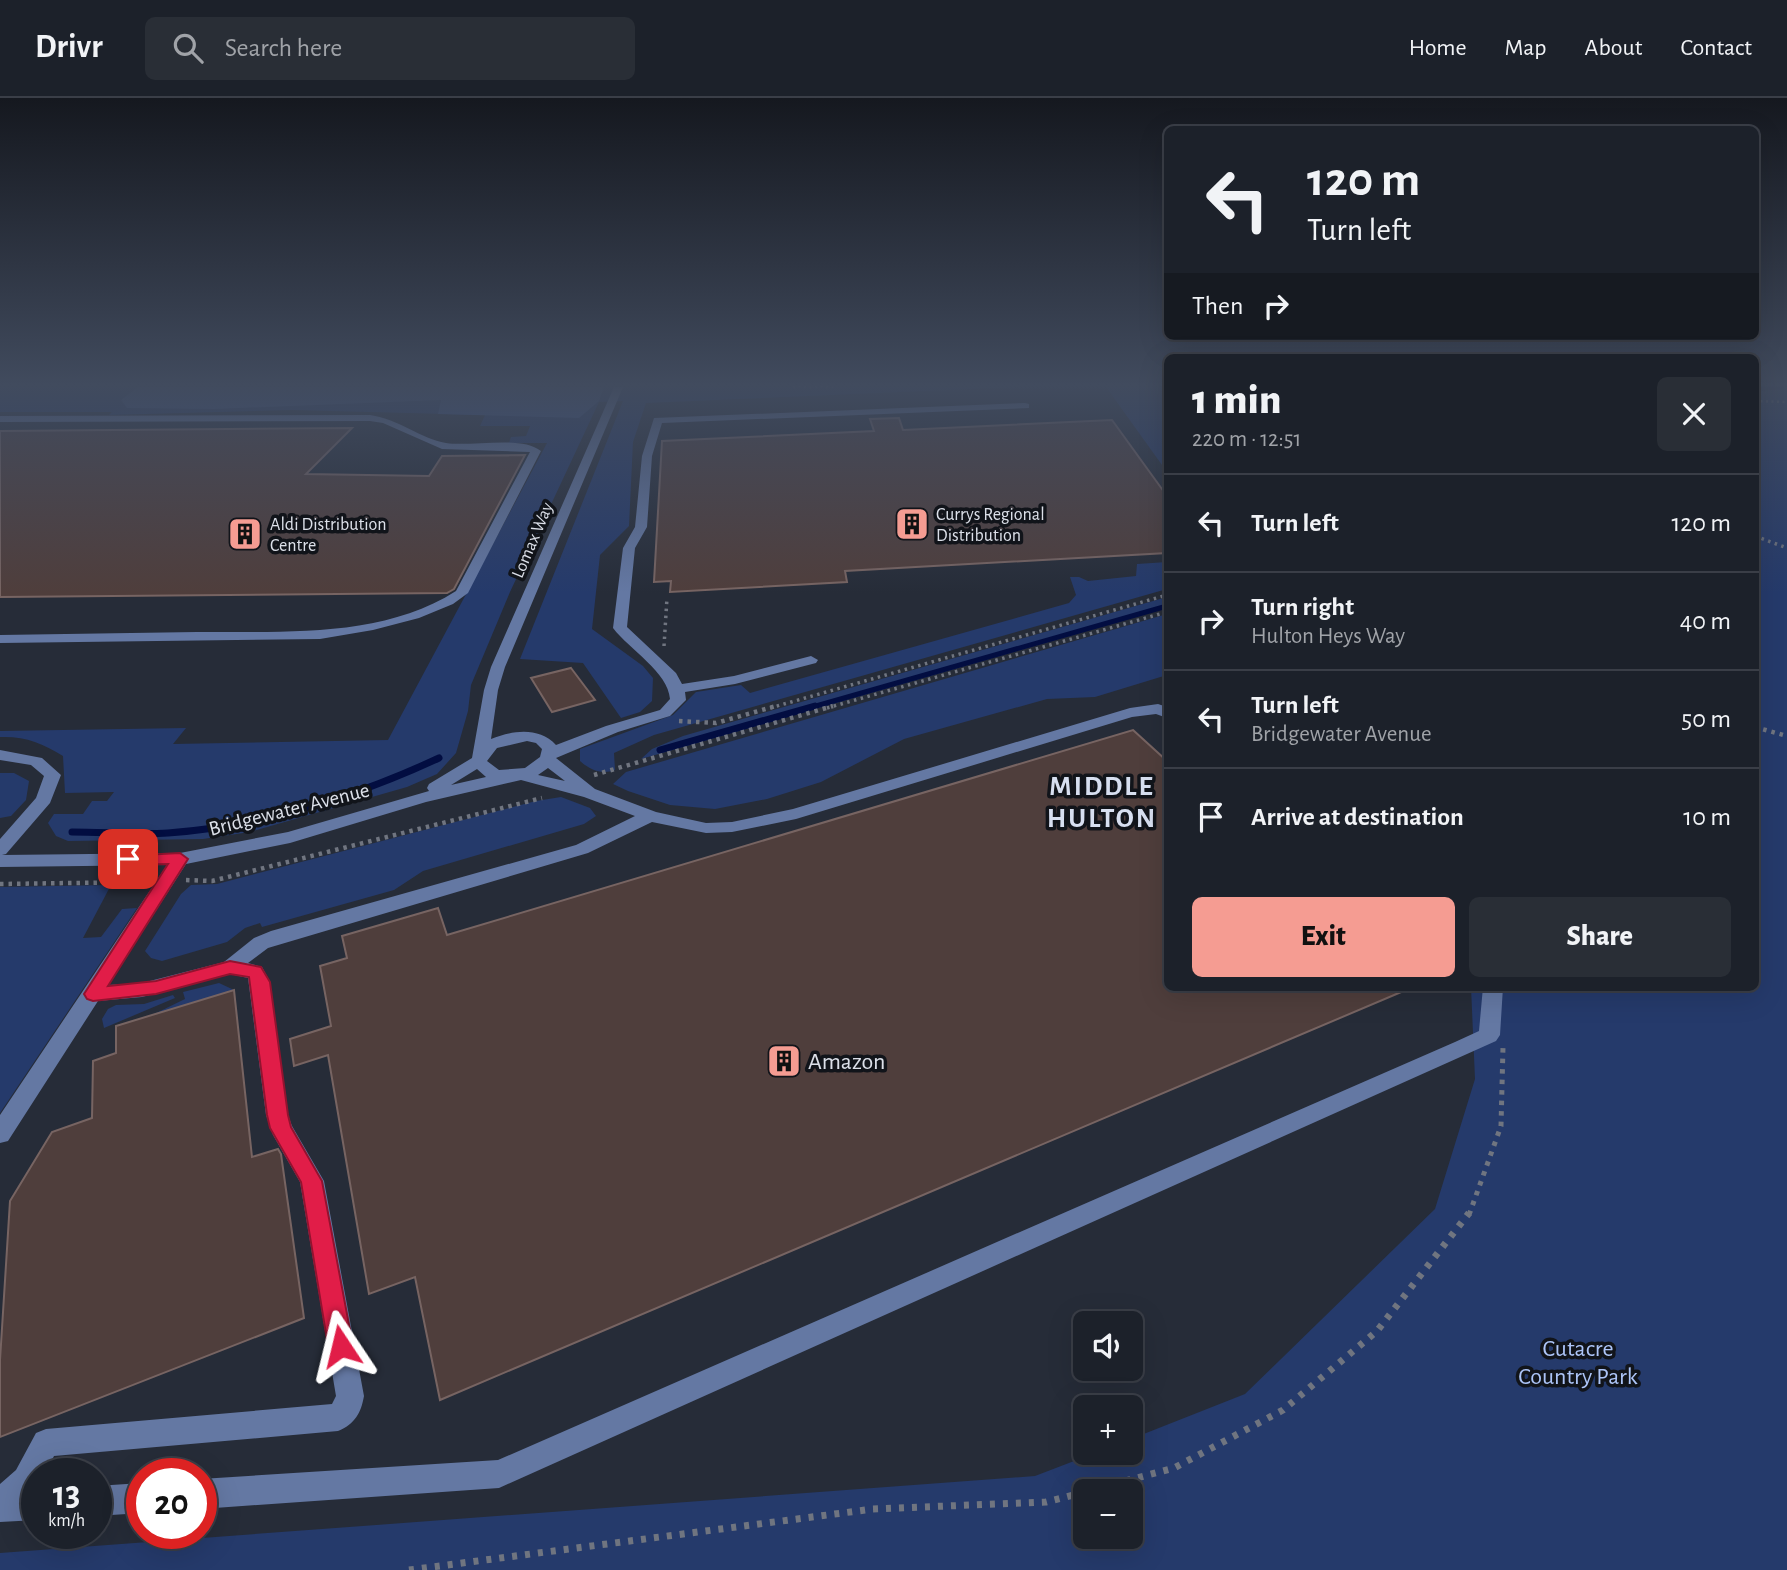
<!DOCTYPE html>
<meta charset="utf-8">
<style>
:root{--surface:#1c212a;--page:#292e36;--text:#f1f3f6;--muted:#a0a3a8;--line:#3a3e47;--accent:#f59c92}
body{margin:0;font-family:"Alegreya Sans",sans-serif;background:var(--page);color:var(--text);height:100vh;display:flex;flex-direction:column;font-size:26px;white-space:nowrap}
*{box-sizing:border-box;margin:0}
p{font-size:23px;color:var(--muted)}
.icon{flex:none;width:38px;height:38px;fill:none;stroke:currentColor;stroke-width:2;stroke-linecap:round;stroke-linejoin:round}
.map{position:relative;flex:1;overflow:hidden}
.details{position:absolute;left:1164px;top:256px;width:595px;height:637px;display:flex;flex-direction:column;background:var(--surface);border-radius:10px;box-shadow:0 7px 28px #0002,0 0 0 2px var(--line)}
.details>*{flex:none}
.banner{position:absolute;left:1164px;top:28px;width:595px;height:214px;border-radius:10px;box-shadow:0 7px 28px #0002,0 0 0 2px var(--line);background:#1c212a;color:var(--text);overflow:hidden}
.controls{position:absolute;left:1073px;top:1213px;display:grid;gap:14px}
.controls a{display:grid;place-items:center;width:70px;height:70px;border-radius:10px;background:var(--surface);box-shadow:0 7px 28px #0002,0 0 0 2px var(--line);font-size:35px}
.speed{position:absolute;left:21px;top:1360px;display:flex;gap:14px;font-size:35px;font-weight:700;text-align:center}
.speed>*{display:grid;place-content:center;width:91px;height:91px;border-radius:50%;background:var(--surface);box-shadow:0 7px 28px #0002,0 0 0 2px var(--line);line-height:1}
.speed small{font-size:18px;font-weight:400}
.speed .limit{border:10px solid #d22;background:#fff;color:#111}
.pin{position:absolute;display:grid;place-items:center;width:60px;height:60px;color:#fff;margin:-30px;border-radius:14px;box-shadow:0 4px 10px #0006}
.me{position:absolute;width:77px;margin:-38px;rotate:350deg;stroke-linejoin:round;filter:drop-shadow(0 0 5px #0008)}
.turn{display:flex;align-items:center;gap:24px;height:147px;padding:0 28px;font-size:32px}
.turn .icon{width:91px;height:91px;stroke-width:2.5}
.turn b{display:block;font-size:49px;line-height:60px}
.then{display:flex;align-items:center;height:66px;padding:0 28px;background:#0003;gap:14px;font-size:26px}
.round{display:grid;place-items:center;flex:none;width:74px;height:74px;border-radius:10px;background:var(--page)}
.summary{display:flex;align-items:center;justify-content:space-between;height:119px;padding:0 28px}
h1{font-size:42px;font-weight:800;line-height:52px}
.cta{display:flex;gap:14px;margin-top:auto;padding:14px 28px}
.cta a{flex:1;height:80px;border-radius:10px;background:var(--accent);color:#111;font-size:28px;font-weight:800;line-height:80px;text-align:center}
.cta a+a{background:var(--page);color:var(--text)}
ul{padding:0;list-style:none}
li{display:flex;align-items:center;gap:21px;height:98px;padding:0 28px;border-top:2px solid var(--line)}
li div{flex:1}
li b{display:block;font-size:26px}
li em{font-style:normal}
header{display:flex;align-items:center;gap:42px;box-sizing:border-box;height:98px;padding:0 35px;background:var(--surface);border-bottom:2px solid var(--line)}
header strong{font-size:33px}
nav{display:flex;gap:38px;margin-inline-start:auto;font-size:24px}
.search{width:490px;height:63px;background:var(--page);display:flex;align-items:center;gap:18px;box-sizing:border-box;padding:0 24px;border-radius:10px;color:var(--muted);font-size:26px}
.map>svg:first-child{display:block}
.green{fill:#253a6b;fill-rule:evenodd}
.forest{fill:#3b548d}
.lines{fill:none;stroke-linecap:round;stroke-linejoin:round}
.stream-far2{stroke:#020d41;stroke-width:4.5}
.stream-far1{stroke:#020d41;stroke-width:5}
.stream{stroke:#020d41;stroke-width:7}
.building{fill:#4f3e3c;stroke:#776462;stroke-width:2}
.path-far4{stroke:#707580;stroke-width:2.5;stroke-dasharray:2 3.5;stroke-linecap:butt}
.path-far3{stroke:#707580;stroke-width:3.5;stroke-dasharray:2.5 4.5;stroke-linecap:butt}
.path-far2{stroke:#707580;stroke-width:4.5;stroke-dasharray:3.5 5;stroke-linecap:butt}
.path-far1{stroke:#707580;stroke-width:5;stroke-dasharray:4.5 6;stroke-linecap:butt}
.path{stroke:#707580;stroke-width:7;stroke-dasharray:5 8;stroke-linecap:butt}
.minor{fill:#6478a3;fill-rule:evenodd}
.route{fill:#e11d48;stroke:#92132f;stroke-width:2}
.labels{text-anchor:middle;stroke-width:7;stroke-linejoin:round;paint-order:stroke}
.far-poi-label{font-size:18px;fill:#dce0e9;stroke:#11141a;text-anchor:start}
.far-street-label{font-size:18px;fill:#dce0e9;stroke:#11141a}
.street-label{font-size:21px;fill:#dce0e9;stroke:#11141a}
.near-poi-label{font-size:24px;fill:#dce0e9;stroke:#11141a;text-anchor:start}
.near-park-label{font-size:24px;fill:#adc5f8;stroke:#11141a}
.district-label{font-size:28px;font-weight:bold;letter-spacing:2px;fill:#d7dff0;stroke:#11141a}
</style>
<header>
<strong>Drivr</strong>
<div class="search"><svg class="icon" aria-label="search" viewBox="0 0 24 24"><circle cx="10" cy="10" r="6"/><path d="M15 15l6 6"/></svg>Search here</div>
<nav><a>Home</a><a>Map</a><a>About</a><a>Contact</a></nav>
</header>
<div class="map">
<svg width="1787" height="1472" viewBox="0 0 1787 1472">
<rect width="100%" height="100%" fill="#262c38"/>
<path class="green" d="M0,289h1020l-374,16 -13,39 -4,84 -29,29 -8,74 51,37 10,12 -1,23 -12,11 -19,6 -38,-55 -63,-4 103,-258 -24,1 -89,190 -39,93 -3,26 -12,42 -19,21 -30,13 -157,45 -47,7 -135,2 -12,-5 -8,-13 6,-9h29l9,-13h15l7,-9 -49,1 -2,-37c-21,-13 -38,-20 -63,-19v-6l186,-3 -13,16 215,-4 159,-297h-38l2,-6 15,-1 4,-10h-50l5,-11 -193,-5 -183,5 3,-3h-112z
M1106,289h61v85l-5,-7z
M1755,289h32v1183h-1787v-17l1035,-77 60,-23 35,-1 1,-13 114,-45 190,-185 40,-130 -4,-92h284zM1085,1393h45v45h-45z
M1167,464v27l-513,146 -40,18 1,17c-13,5 -25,0 -35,-9v-12l93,-34 23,-23 45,-7 9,8 319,-90 7,-8 -6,-18h9l9,4 48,-5 1,-12z
M1167,499v11l-526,151 11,-10 31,-13z
M1167,516v61l-72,22 -48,2 -143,40 -83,43 -54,17 -52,10 -45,-4 -42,-14 -15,-7 13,-12z
M0,675h14l15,8 -3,19 -15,16 -11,2z
M561,699l29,11 6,8 -12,8 -161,47 -29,19 -132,37 -2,-4 -15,5 -18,14 -65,19 -11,-3 -6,-7 36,-57 10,-9 26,-1 319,-83z
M111,787l-28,53 18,-1 21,-28 15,-1 -137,205v-226z
M219,885l15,7 -84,26 35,-17 -2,-7z
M173,897l2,3 -71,30 -2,-9 6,-10 8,-4 28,-1z"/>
<path class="forest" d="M138,289h466l-5,14 -20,17 -141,-4 3,-14 -227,9 -87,-1 -6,-8z"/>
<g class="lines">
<path class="stream-far2" d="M1755,291l26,-2"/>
<path class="stream-far1" d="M809,610l358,-102"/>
<path class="stream" d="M660,652l155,-44
M72,734c32,0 64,3 96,1 93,-7 187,-36 271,-75"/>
</g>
<path class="building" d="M899,320l4,12 209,-10 55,76v57l-322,18 2,11 -177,10 1,-11 -17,1 8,-141 212,-10 -4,-12z
M352,330l-46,46 123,2 13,-20 83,-1 -71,134 -7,4 -447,4v-166z
M571,570l24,32 -43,12 -21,-34z
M1133,632l34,31v226h246l-973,413 -25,-123 -46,17 -41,-239 -34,11 -4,-27 41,-13 -11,-60 27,-8 -5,-22 96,-28 9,27z
M234,892l18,167 26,-8 3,5 23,164 -304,119v-77l10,-159 42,-69 40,-14 1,-57 23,-8v-27z"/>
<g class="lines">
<path class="path-far4" d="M793,289h44
M1755,303l32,1"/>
<path class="path-far3" d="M1755,438l32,12
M664,548l3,-48
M770,610l397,-113
M827,610l340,-96"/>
<path class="path-far2" d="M679,623l37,2 60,-17
M1755,629l32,9
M594,677l239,-69
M186,782l26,1 330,-83
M0,786l143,-2"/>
<path class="path-far1" d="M1469,1117l32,-89 2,-79"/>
<path class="path" d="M1088,1393l86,-23 109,-58 94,-79 92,-118
M409,1472l464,-61 173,-7 39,-10"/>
<path class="minor" d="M614,289h9l-118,280 -7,23 -7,49c23,-9 48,-12 65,6l50,-19 54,-16 10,-11c-2,-27 -40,-49 -57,-71l10,-80 12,-21 7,-71 12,-38 371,-15 4,1v4l-367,15 -10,33 -5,71 -12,21 -8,79 49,46 6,11 52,-8 77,-20 7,4 -2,3 -81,21 -50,8 1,8 -16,16 -52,16 -62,26 39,31 61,23 50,11 26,-1 61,-13 337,-101 28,-4 9,3v11l-11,-4 -24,3 -336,102 -64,13 -26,1 -54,-11 -64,31 -320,95 -20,15 14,4 8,15 18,133 4,11 32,55 40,215c-3,17 -9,28 -26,35l-284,25 -9,18h-8v46l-37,2v-38l16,-14 20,-37 10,-4 286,-25 4,-8 -36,-214 -27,-47 -7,-20 -18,-137 -18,-4 -88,23 -44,4 -90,140 -8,2v-28l167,-250 -167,2v-28l36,-41 8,-22 -13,-11 -31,-5v-10l42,8 19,17 -11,28 -44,51 -4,1 178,-2 108,-21 141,-41 -2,-3 2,-4 43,-26 12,-68 7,-23zM527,643l9,2 6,6 -2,8 -15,11 -26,2 -12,-9 10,-13zM548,670l17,13 -27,-6zM477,671l9,8 -35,8zM521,682l63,17 51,19 -59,29 -305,86 -17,7 -30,24 -82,21 -34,2 78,-121 104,-21 136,-41z
M370,317c29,4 51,24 76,28 26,4 75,-8 95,8l-73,142 -15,11 -34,14 -46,12 -53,9 -320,4v-8c66,-1 131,-2 197,-3 85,-1 184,7 259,-41l74,-139 -88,-3 -59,-26 -13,-2 -370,1v-6z
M1483,889h20l-3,48 -4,6 -997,447 -298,21v-30l297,-19 957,-418 24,-11z
M142,1385v30l-46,3v-30z"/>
</g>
<linearGradient id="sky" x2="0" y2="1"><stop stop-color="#15181f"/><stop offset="0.58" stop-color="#414b5e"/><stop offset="1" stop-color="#414b5e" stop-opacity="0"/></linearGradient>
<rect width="1787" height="495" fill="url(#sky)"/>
<path class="route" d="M180,755l8,6 -80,127 48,-5 74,-20 31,6 9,15 18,133 3,12 31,54 31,165 -4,8 -8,3 -9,-3 -4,-8 -27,-164 -31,-54 -3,-13 -18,-138 -19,-3 -74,20 -63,7 -6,-2 -3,-5 84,-130 -40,1 -8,-6 3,-3z"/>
<defs>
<symbol id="building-square" viewBox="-11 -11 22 22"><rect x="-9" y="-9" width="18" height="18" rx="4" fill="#f59c92" stroke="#11141a"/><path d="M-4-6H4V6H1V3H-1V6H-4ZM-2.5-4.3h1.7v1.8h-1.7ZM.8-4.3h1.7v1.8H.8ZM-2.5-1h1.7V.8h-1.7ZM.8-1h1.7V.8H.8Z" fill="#111"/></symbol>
</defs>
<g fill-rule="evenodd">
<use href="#building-square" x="893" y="407" width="38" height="38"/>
<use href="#building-square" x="226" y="417" width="38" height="38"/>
<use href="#building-square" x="765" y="944" width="38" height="38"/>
</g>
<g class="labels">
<g class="far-poi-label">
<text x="936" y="422">Currys Regional<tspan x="936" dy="21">Distribution</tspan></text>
<text x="270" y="432">Aldi Distribution<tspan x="270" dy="21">Centre</tspan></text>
</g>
<g class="far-street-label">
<text transform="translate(532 442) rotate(-67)" y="6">Lomax Way</text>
</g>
<g class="street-label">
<text transform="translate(289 711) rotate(-14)" y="7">Bridgewater Avenue</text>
</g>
<g class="near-poi-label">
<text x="808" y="971">Amazon</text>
</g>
<g class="near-park-label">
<text x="1578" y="1258">Cutacre<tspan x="1578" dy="28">Country Park</tspan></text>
</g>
<g class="district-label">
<text x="1102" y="697">MIDDLE<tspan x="1102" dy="32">HULTON</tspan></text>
</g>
</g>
</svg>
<div class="controls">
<a><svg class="icon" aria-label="sound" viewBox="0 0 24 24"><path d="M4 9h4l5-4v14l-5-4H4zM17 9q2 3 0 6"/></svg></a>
<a>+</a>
<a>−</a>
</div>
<div class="speed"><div>13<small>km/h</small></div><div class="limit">20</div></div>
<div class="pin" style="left:128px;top:761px;background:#d93025"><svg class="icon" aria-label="arrive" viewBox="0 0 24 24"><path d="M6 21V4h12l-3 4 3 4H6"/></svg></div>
<svg class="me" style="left:341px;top:1248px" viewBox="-20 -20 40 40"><path d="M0-17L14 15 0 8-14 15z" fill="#e11d48" stroke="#fff" stroke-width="4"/></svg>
<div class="banner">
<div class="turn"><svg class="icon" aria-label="left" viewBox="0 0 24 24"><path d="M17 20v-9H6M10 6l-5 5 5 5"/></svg><div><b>120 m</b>Turn left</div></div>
<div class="then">Then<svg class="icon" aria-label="right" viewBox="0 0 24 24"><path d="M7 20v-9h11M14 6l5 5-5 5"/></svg></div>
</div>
<section class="details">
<div class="summary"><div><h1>1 min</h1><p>220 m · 12:51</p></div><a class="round"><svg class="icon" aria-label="close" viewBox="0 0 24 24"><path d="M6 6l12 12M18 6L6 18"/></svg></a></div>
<ul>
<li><svg class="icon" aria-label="left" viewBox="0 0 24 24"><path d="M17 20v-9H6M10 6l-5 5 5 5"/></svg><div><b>Turn left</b></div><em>120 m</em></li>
<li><svg class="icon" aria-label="right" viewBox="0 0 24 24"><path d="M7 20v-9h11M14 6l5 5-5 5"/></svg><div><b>Turn right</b><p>Hulton Heys Way</p></div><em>40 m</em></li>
<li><svg class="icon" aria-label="left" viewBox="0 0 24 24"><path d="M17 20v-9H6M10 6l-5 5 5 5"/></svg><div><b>Turn left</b><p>Bridgewater Avenue</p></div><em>50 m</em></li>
<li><svg class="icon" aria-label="arrive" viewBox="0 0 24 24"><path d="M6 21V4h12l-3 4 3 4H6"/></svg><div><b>Arrive at destination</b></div><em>10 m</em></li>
</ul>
<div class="cta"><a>Exit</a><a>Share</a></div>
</section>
</div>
